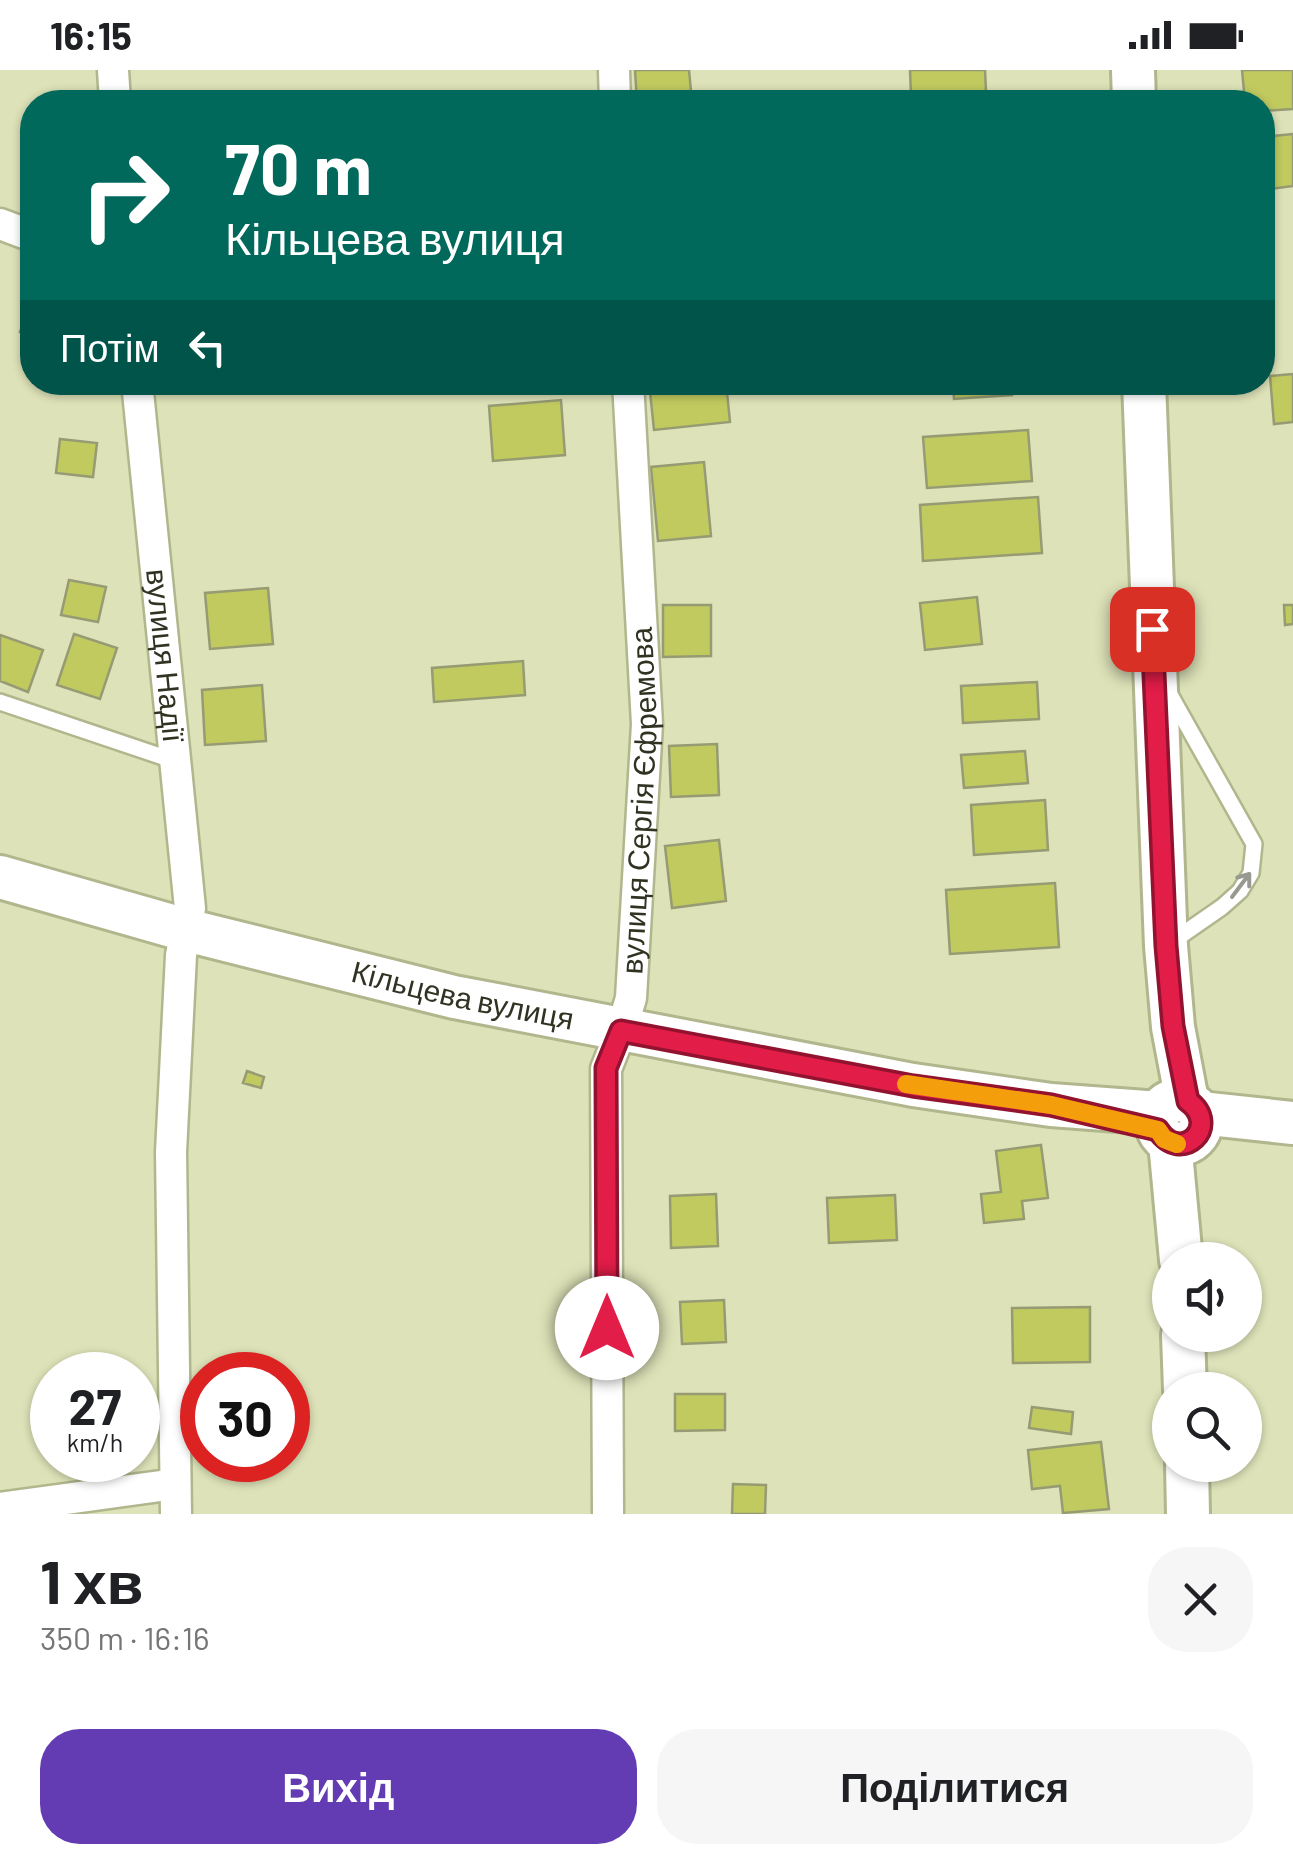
<!DOCTYPE html>
<html lang="uk">
<meta charset="utf-8">
<style>
:root{--surface:#fff;--page:#f6f6f6;--text:#202124;--muted:#757577;--accent:#633cb4}
body{margin:0;font-family:Barlow,sans-serif;background:var(--page);color:var(--text);height:100vh;display:flex;flex-direction:column;font-size:38px;white-space:nowrap}
*{box-sizing:border-box;margin:0}
p{font-size:32px;color:var(--muted)}
.icon{flex:none;width:55px;height:55px;fill:none;stroke:currentColor;stroke-width:2;stroke-linecap:round;stroke-linejoin:round}
.map{position:relative;height:1444px;overflow:hidden}
.side{display:flex;flex-direction:column;background:var(--surface);flex:1}
.side>*{flex:none}
.banner{position:absolute;left:20px;top:20px;width:1255px;height:305px;border-radius:40px;box-shadow:0 2px 8px #0004;background:#00695c;color:#fff;overflow:hidden}
.tools{position:absolute;left:1152px;top:1172px;display:grid;gap:20px}
.tools a{display:grid;place-items:center;width:110px;height:110px;border-radius:50%;background:var(--surface);box-shadow:0 2px 8px #0004;font-size:50px}
.speed{position:absolute;left:30px;top:1282px;display:flex;gap:20px;font-size:50px;font-weight:700;text-align:center}
.speed>*{display:grid;place-content:center;width:130px;height:130px;border-radius:50%;background:var(--surface);box-shadow:0 2px 8px #0004;line-height:1}
.speed small{font-size:25px;font-weight:400}
.speed .limit{border:15px solid #d22;background:#fff;color:#111}
.pin{position:absolute;display:grid;place-items:center;width:85px;height:85px;color:#fff;margin:-42px;border-radius:20px;box-shadow:0 5px 15px #0006}
.me{position:absolute;width:110px;margin:-55px;rotate:0deg;stroke-linejoin:round;filter:drop-shadow(0 0 8px #0008)}
.turn{display:flex;align-items:center;gap:35px;height:210px;padding:0 40px;font-size:45px}
.turn .icon{width:130px;height:130px;stroke-width:2.5}
.turn b{display:block;font-size:70px;line-height:85px}
.then{display:flex;align-items:center;height:95px;padding:0 40px;background:#0003;gap:20px;font-size:38px}
.round{display:grid;place-items:center;flex:none;width:105px;height:105px;border-radius:40px;background:var(--page)}
.overview{display:flex;align-items:center;justify-content:space-between;height:170px;padding:0 40px}
h1{font-size:60px;font-weight:700;line-height:75px}
.button{display:flex;gap:20px;margin-top:auto;padding:20px 40px}
.button a{flex:1;height:115px;border-radius:40px;background:var(--accent);color:#fff;font-size:40px;font-weight:700;line-height:115px;text-align:center}
.button a+a{background:var(--page);color:var(--text)}
.status{display:flex;justify-content:space-between;align-items:center;height:70px;padding:0 50px;background:var(--surface);direction:ltr}
.status svg{height:28px;fill:currentColor}
.map>svg:first-child{display:block}
.building{fill:#c1ca5f;stroke:#969b73;stroke-width:2.5}
.lines{fill:none;stroke-linecap:round;stroke-linejoin:round}
.lane-casing{stroke:#b1b68d;stroke-width:20}
.street-casing{stroke:#b1b68d;stroke-width:35}
.secondary-casing{stroke:#b1b68d;stroke-width:48}
.lane{stroke:#fff;stroke-width:15}
.street{stroke:#fff;stroke-width:30}
.secondary{stroke:#fff;stroke-width:42}
.oneway{stroke:#989990}
.route-casing{stroke:#92132f;stroke-width:25}
.route{stroke:#e11d48;stroke-width:18}
.slow{stroke:#f59e0b;stroke-width:18}
.labels{text-anchor:middle;stroke-width:8;stroke-linejoin:round;paint-order:stroke}
.street-label{font-size:30px;fill:#313322;stroke:#dde2b8}
</style>
<div class="status"><b>16:15</b><svg viewBox="0 0 49 12"><path d="M0 12V9h3v3zM5 12V6h3v6zM10 12V3h3v9zM15 12V0h3v12zM26 1h20v11H26zM47 4h2v5h-2z"/></svg></div>
<div class="map">
<svg width="1293" height="1444" viewBox="0 0 1293 1444">
<rect width="100%" height="100%" fill="#dde2b8"/>
<path class="building" d="M635,0h54l3,32h-55z
M910,0h75l1,22 -75,3z
M1242,0h51v39l-31,2v-9h-17z
M1293,64v52l-31,4v-53z
M32,229v38l-12,-5z
M1293,304v48l-19,2 -4,-48z
M497,312h57v6l-57,-1z
M649,312h77l4,40 -76,8z
M953,312h58l1,13 -58,4z
M561,330l4,55 -72,6 -4,-55z
M1028,360l4,51 -105,7 -4,-51z
M60,369l37,4 -4,34 -37,-4z
M704,392l7,74 -53,5 -7,-74z
M1038,427l4,56 -119,8 -3,-56z
M69,510l37,7 -8,35 -37,-7z
M268,518l5,56 -63,5 -5,-56z
M977,527l5,47 -57,6 -5,-47z
M663,535h48v51l-48,1z
M1284,535h9v19l-8,1z
M74,564l43,14 -17,51 -43,-14z
M0,565l43,15 -15,42 -28,-11z
M523,591l2,34 -91,7 -2,-34z
M1037,612l2,37 -76,4 -2,-37z
M262,615l4,56 -61,4 -3,-55z
M717,674l2,51 -48,2 -2,-51z
M1025,681l3,32 -64,5 -3,-33z
M1045,730l3,50 -74,5 -3,-50z
M719,770l7,61 -54,7 -7,-62z
M1055,813l4,64 -109,7 -4,-64z
M247,1001l17,6 -3,11 -18,-5z
M1041,1075l7,53 -26,3 2,18 -40,4 -3,-29 20,-2 -5,-41z
M716,1124l2,52 -47,2 -1,-52z
M895,1125l2,45 -68,3 -2,-45z
M724,1230l2,42 -44,2 -2,-42z
M1090,1237v55l-77,1 -1,-55z
M675,1324h50v36l-50,1z
M1032,1337l41,5 -2,22 -42,-6z
M1101,1372l8,67 -46,4 -3,-27 -28,3 -4,-39z
M733,1414l33,1 -1,29h-33z"/>
<g class="lines">
<defs>
<path id="lane" d="M1169,623l85,151 -3,29 -11,18 -18,16 -49,34
M0,632l175,59"/>
<g id="street">
<path d="M113,0l2,32"/>
<path d="M614,0l1,32"/>
<path d="M0,154l32,12"/>
<path id="s1" d="M137,312l53,526 -9,47 -10,197 5,362"/>
<path d="M0,1438l175,-24"/>
<path id="s2" d="M608,1444l-2,-445 15,-38 10,-33 16,-274 -19,-342"/>
</g>
<g id="secondary">
<path d="M1133,0l1,32"/>
<path d="M1144,312l22,564 7,81 14,74"/>
<path id="s3" d="M0,807l186,53 268,67 459,88 138,20 108,8"/>
<circle cx="1179" cy="1052" r="22"/>
<path d="M1200,1043l93,10"/>
<path d="M1170,1072l11,118"/>
<path d="M1183,1265l2,55"/>
<path d="M1187,1395l1,49"/>
</g>
</defs>
<use href="#lane" class="lane-casing"/>
<use href="#street" class="street-casing"/>
<use href="#secondary" class="secondary-casing"/>
<use href="#lane" class="lane"/>
<use href="#street" class="street"/>
<use href="#secondary" class="secondary"/>
</g>
<defs><path id="oneway-shaft" d="M-6 0H5M1.5-3L5.5 0L1.5 3" fill="none" stroke-width="1.6" stroke-linecap="round" stroke-linejoin="round" transform="scale(2.5)"/></defs>
<use class="oneway" href="#oneway-shaft" transform="translate(1241 815) rotate(-53)"/>
<g class="lines">
<defs>
<path id="route" d="M607,1258l-1,-260 15,-37 292,55 138,19 107,25c23,35 64,-4 30,-29l-15,-75 -7,-80 -14,-317"/>
</defs>
<use href="#route" class="route-casing"/>
<use href="#route" class="route"/>
<path class="slow" d="M906,1014l145,21 107,25 6,9 13,5"/>
</g>
<g class="labels">
<g class="street-label">
<text dy="10" stroke="none"><textPath href="#s1" startOffset="275">вулиця Надії</textPath></text>
<text dy="10" stroke="none"><textPath href="#s2" startOffset="718">вулиця Сергія Єфремова</textPath></text>
<text dy="10" stroke="none"><textPath href="#s3" startOffset="478">Кільцева вулиця</textPath></text>
</g>
</g>
</svg>
<div class="tools">
<a><svg class="icon" aria-label="sound" viewBox="0 0 24 24"><path d="M4 9h4l5-4v14l-5-4H4zM17 9q2 3 0 6"/></svg></a>
<a><svg class="icon" aria-label="search" viewBox="0 0 24 24"><circle cx="10" cy="10" r="6"/><path d="M15 15l6 6"/></svg></a>
</div>
<div class="speed"><div>27<small>km/h</small></div><div class="limit">30</div></div>
<div class="pin" style="left:1152px;top:559px;background:#d93025"><svg class="icon" aria-label="arrive" viewBox="0 0 24 24"><path d="M6 21V4h12l-3 4 3 4H6"/></svg></div>
<svg class="me" style="left:607px;top:1258px" viewBox="-20 -20 40 40"><circle r="19" fill="#fff"/><path d="M0-13L10 11 0 6-10 11z" fill="#e11d48"/></svg>
<div class="banner">
<div class="turn"><svg class="icon" aria-label="right" viewBox="0 0 24 24"><path d="M7 20v-9h11M14 6l5 5-5 5"/></svg><div><b>70 m</b>Кільцева вулиця</div></div>
<div class="then">Потім<svg class="icon" aria-label="left" viewBox="0 0 24 24"><path d="M17 20v-9H6M10 6l-5 5 5 5"/></svg></div>
</div>
</div>
<section class="side">
<div class="overview"><div><h1>1 хв</h1><p>350 m · 16:16</p></div><a class="round"><svg class="icon" aria-label="close" viewBox="0 0 24 24"><path d="M6 6l12 12M18 6L6 18"/></svg></a></div>
<div class="button"><a>Вихід</a><a>Поділитися</a></div>
</section>
